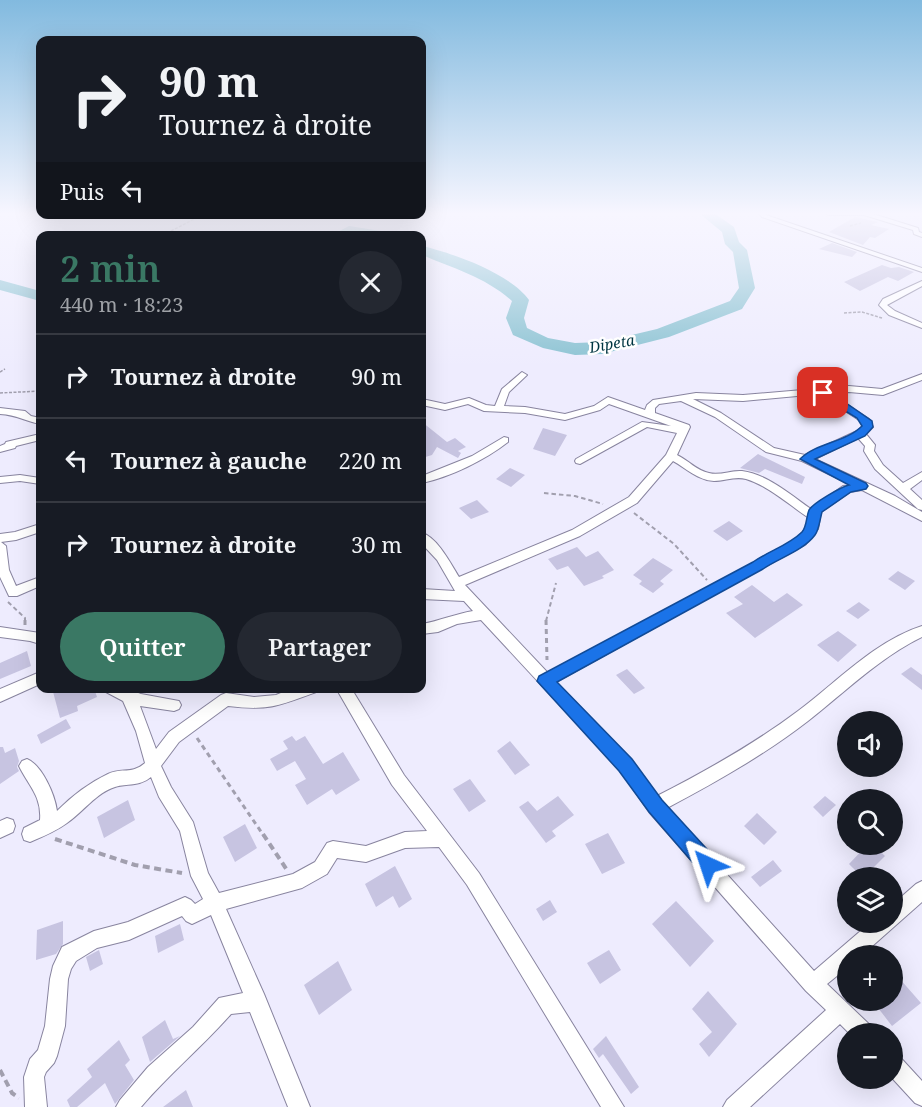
<!DOCTYPE html>
<html lang="fr">
<meta charset="utf-8">
<style>
:root{--surface:#171b24;--page:#242831;--text:#f1f3f6;--muted:#9ea1a6;--line:#363941;--accent:#3a7864}
body{margin:0;font-family:"Noto Serif",serif;background:var(--page);color:var(--text);height:100vh;display:flex;flex-direction:column;font-size:22px;white-space:nowrap}
*{box-sizing:border-box;margin:0}
p{font-size:20px;color:var(--muted)}
.icon{flex:none;width:33px;height:33px;fill:none;stroke:currentColor;stroke-width:2;stroke-linecap:round;stroke-linejoin:round}
.map{position:relative;flex:1;overflow:hidden}
.sheet{position:absolute;left:36px;top:231px;width:390px;height:462px;display:flex;flex-direction:column;background:var(--surface);border-radius:12px;box-shadow:0 6px 24px #0002}
.sheet>*{flex:none}
.top-card{position:absolute;left:36px;top:36px;width:390px;height:183px;border-radius:12px;box-shadow:0 6px 24px #0002;background:#171b24;color:var(--text);overflow:hidden}
.fabs{position:absolute;left:837px;top:711px;display:grid;gap:12px}
.fabs a{display:grid;place-items:center;width:66px;height:66px;border-radius:50%;background:var(--surface);box-shadow:0 6px 24px #0002;font-size:30px}
.pin{position:absolute;display:grid;place-items:center;width:51px;height:51px;color:#fff;margin:-26px;border-radius:12px;box-shadow:0 3px 9px #0006}
.me{position:absolute;width:66px;margin:-33px;rotate:318deg;stroke-linejoin:round;filter:drop-shadow(0 0 4px #0008)}
.turn{display:flex;align-items:center;gap:21px;height:126px;padding:0 24px;font-size:27px}
.turn .icon{width:78px;height:78px;stroke-width:2.5}
.turn b{display:block;font-size:42px;line-height:51px}
.then{display:flex;align-items:center;height:57px;padding:0 24px;background:#0003;gap:12px;font-size:22px}
.round{display:grid;place-items:center;flex:none;width:63px;height:63px;border-radius:32px;background:var(--page)}
.head{display:flex;align-items:center;justify-content:space-between;height:102px;padding:0 24px}
h1{font-size:36px;font-weight:600;line-height:45px;color:var(--accent)}
.action{display:flex;gap:12px;margin-top:auto;padding:12px 24px}
.action a{flex:1;height:69px;border-radius:36px;background:var(--accent);color:#fff;font-size:24px;font-weight:600;line-height:69px;text-align:center}
.action a+a{background:var(--page);color:var(--text)}
ul{padding:0;list-style:none}
li{display:flex;align-items:center;gap:18px;height:84px;padding:0 24px;border-top:2px solid var(--line)}
li div{flex:1}
li b{display:block;font-size:22px}
li em{font-style:normal}
.map>svg:first-child{display:block}
.lines{fill:none;stroke-linecap:round;stroke-linejoin:round}
.river{fill:#8ac2d2;fill-rule:evenodd}
.building{fill:#c7c4e1}
.minor-casing{stroke:#88849f;stroke-width:2}
.path-far3{stroke:#a19fae;stroke-width:1.5;stroke-dasharray:3 1.5;stroke-linecap:butt}
.path-far2{stroke:#a19fae;stroke-width:2;stroke-dasharray:4.5 3;stroke-linecap:butt}
.path-far1{stroke:#a19fae;stroke-width:3;stroke-dasharray:5 4;stroke-linecap:butt}
.path{stroke:#a19fae;stroke-width:4;stroke-dasharray:7 4.5;stroke-linecap:butt}
.minor{fill:#fff;fill-rule:evenodd}
.route{fill:#1a73e8;stroke:#114b97;stroke-width:1.5}
.labels{text-anchor:middle;stroke-width:5;stroke-linejoin:round;paint-order:stroke}
.far-water-label{font-size:15px;font-style:italic;fill:#003642;stroke:#fff}
</style>
<div class="map">
<svg width="922" height="1107" viewBox="0 0 922 1107">
<rect width="100%" height="100%" fill="#eeecfe"/>
<g class="lines">
<path class="river" d="M699,213h15l20,14 5,15 8,8 8,38 -13,21 -73,28 -67,17 -27,1 -32,-7 -30,-13 -7,-17 6,-17c-25,-23 -59,-33 -90,-46v-9c31,7 89,28 107,54l-5,18 3,10 21,10 27,5 27,-1 55,-13 73,-28 9,-13 -6,-36 -8,-8 -3,-12z
M349,226l38,6 7,4h-64z
M0,280l40,11v10l-40,-11z"/>
</g>
<path class="building" d="M855,217l23,5 -7,3 18,4 -14,9 -5,-1 -7,8 -34,-13z
M832,243l25,9 -5,5 -33,-8z
M882,265l9,3 8,-1 15,5 -16,9 -10,-4 -28,14 -16,-9z
M422,422l25,20 8,-4 11,9 -8,4 3,2 -3,5 -21,-11 -5,8 -10,3z
M543,428l24,7 -12,21 -22,-7z
M758,454l47,23 -3,7 -37,-15 -6,4 -19,-5z
M510,468l15,7 -14,12 -15,-8z
M477,500l12,12 -18,7 -12,-11z
M729,521l14,10 -16,10 -14,-10z
M577,547l9,10 12,-6 16,19 -12,6 2,2 -20,8 -16,-20 -11,4 -9,-11z
M653,558l20,12 -13,11 4,3 -11,9 -14,-9 3,-3 -9,-6z
M898,571l17,10 -10,9 -17,-11z
M752,585l22,17 13,-9 16,12 -48,33 -29,-25 17,-9 -9,-7z
M859,602l11,8 -12,9 -12,-8z
M838,631l19,14 -19,17 -21,-17z
M27,651l4,15 -31,13v-16z
M911,667l11,8v15l-21,-16z
M627,669l18,19 -11,6 -18,-19z
M52,688h42l3,9 -20,9 1,5 -18,7z
M66,719l5,9 -30,16 -4,-9z
M292,736l4,5 9,-5 18,28 20,-12 17,28 -24,15 -4,-6 -25,16 -12,-20 11,-6 -11,-18 -18,10 -7,-12 18,-10 -5,-8z
M510,741l20,24 -15,10 -18,-24z
M0,747h3l2,6 10,-5 4,13 -2,6 2,4 -19,13z
M470,779l16,22 -17,11 -16,-23z
M558,796l16,19 -22,16 4,5 -10,7 -27,-36 9,-6 9,10z
M825,796l11,9 -13,12 -10,-10z
M128,800l7,20 -31,18 -7,-21z
M757,813l20,19 -13,13 -20,-19z
M245,824l12,24 -22,14 -12,-25z
M608,833l17,30 -23,11 -17,-30z
M868,844h4l13,12 -22,22 -14,-14z
M773,860l9,11 -22,16 -9,-10z
M395,866l17,33 -13,9 -6,-12 -17,11 -11,-23z
M550,900l7,12 -14,9 -7,-12z
M676,901l38,40 -24,26 -38,-43z
M63,921v23l-7,10 -20,6 1,-30z
M180,924l4,16 -26,13 -3,-17z
M99,950l4,14 -13,7 -4,-14z
M609,950l12,20 -21,14 -13,-21z
M338,961l14,29 -33,25 -15,-30z
M892,970l29,33 -29,23 -20,-26h20z
M708,991l29,33 -28,33 -10,-13 13,-12 -20,-23z
M165,1020l8,19 7,-3 -30,26 -8,-25z
M606,1036l33,51 -8,7 -28,-40 -4,4 -6,-9z
M119,1040l11,20 -5,5 9,15 -19,24 -10,-21 -28,24h-7l-3,-7 25,-23 -5,-8z
M186,1090l7,17h-30z"/>
<g class="lines">
<defs>
<path id="minor" d="M759,213h6l1,2 156,53v4l-160,-55z
M825,213h45l48,15 1,4 3,1v4l-8,-3 -1,-4 -49,-15h-36z
M922,281v5l-35,19 8,6 27,12v5l-33,-13 -10,-10 4,-6z
M522,372l5,3 -18,17 -5,14 21,1 40,7 29,-8 14,-9 37,13 2,-5 6,-5 43,-7 47,2 106,-9 33,3 40,-15v6l-39,15 -34,-3 -19,1 39,26 4,8 -7,7 9,11 -1,6 9,14 20,18 19,-11v8l-12,9 12,11v10l-4,-1 -43,-40 -11,-18 1,-5 -7,-8 -43,21 80,37 27,16v9l-60,-31 -12,2 -29,20 -3,17 -12,15 -250,138 74,78 27,36c49,-25 97,-52 141,-85 39,-29 77,-70 124,-85v11c-43,21 -77,55 -114,84 -44,34 -92,61 -141,87l147,163 57,-49h21v-17l24,-21 6,-3v21l-61,54h-13v11l-21,17 45,43 3,7h-25l-10,-10 -90,83h-27l4,-7 99,-90 -20,-19 -157,-179 -29,-42 -139,-150 -24,4 -19,8 -16,2v-10c17,-3 33,-10 51,-13l-9,-10 -42,-2v-10l33,2 -18,-31 -15,-16v-11c15,4 29,31 37,44l113,-47 57,-33 37,-42 11,-22 -30,-6 -67,37 -4,-1 -1,-2 1,-2 66,-37 29,4 -62,-22 -9,6 -35,10 -40,-7 -41,-2 -16,-7 -23,6 -23,-5v-6l23,5 24,-6 17,7 9,1 7,-17zM819,394l43,28 1,4 -6,5 -52,24 -31,-7 -53,-35 -28,-14 50,2zM681,401l34,16 51,35 36,9 49,24 -8,1 -32,23c-20,-14 -44,-35 -69,-38 -11,-1 -22,5 -33,2 -12,-2 -21,-13 -32,-18l13,-28 -1,-2 -34,-12v-5l4,-4zM673,461c13,7 24,19 41,20 11,0 21,-5 32,-2 23,7 43,26 63,39 -4,26 -38,30 -55,45l-206,110 -83,-88 115,-49 57,-33z
M0,408l25,3 6,5 9,2v6c-15,-3 -23,-9 -40,-10z
M40,434v6l-24,6 -1,2 -15,4v-6l5,-2 1,-2z
M504,437l4,1v4c-23,18 -58,35 -86,41v-7l50,-20z
M20,475l20,3v6l-20,-3 -20,2v-6z
M40,524v8l-24,8 -15,2 5,4 3,24 7,16 24,-9v9l-23,10h-8l-9,-19v-43l15,-2z
M0,627l40,6v11l-10,-3 -30,-4z
M40,672v12l-40,18v-13z
M104,688h21l16,6 38,7 2,4 -2,4 -5,2 -34,-5 16,43 13,-17 52,-37 5,-2 28,4 22,-2 17,-7h25l-2,4c-37,14 -48,19 -88,14l-49,36 -18,24 10,21 22,35 15,51 11,20 74,-19 22,-12 12,-19 6,-2 33,5 39,-14 22,-1 -35,-46 -56,-97h15l53,87 75,98 145,234h-23l-134,-222 -28,-38 -34,1 -39,14 -29,-4 -10,16 -25,14 -76,21 38,85 46,113h-22l-38,-95 -19,2c-29,33 -62,60 -90,93h-25l4,-7 28,-33 45,-40 26,-29 24,-5 -32,-78 -19,9 -6,-3 -4,-5 -53,24 -32,8 -21,13 -5,8 -3,10 -3,47 -8,30 -3,7 -8,9 -2,5 3,30h-22l-1,-30 6,-18 8,-9 7,-24 5,-47 3,-13 9,-19 32,-16 34,-9 57,-25 6,3 4,4 8,-5 -12,-23 -11,-45 -21,-34 -8,-20c-12,10 -24,6 -36,10 -19,6 -32,25 -48,36 -11,8 -25,14 -37,19l-6,-2 -2,-6 2,-6 16,-8c2,-24 -12,-35 -21,-54l3,-5 5,-2c15,6 28,36 30,52 15,-15 32,-28 51,-37 14,-7 23,1 37,-11l-9,-32 -13,-30 -17,-9z
M7,818l6,2 2,6 -2,6 -13,6v-17z
M892,1053l7,3 23,25v25l-7,-3 -23,-25z"/>
</defs>
<use href="#minor" class="minor-casing"/>
<path class="path-far3" d="M850,226l11,-3
M171,231l33,-17
M844,313l18,-1 20,6
M0,372l5,-3
M0,393l40,-2"/>
<path class="path-far2" d="M544,493l31,3 28,8
M634,513l40,31 33,36
M8,602l17,16v3
M546,621l10,-38"/>
<path class="path-far1" d="M25,620v5
M546,620l1,40
M197,738l67,98"/>
<path class="path" d="M263,834l24,36
M55,839l80,26 47,8
M0,1070l12,23 7,5"/>
<use href="#minor" class="minor"/>
</g>
<linearGradient id="sky" x2="0" y2="1"><stop stop-color="#82badf"/><stop offset="0.58" stop-color="#f7f6ff"/><stop offset="1" stop-color="#f7f6ff" stop-opacity="0"/></linearGradient>
<rect width="922" height="368" fill="url(#sky)"/>
<path class="route" d="M819,390h8l45,31 1,6 -8,9 -50,23 51,24 2,3 -2,3 -15,3 -29,20c-2,7 -3,18 -7,23 -12,16 -36,23 -52,34l-206,113 75,77 30,41 53,58 3,7 -3,7 -7,2 -7,-2 -52,-60 -30,-41 -82,-90 2,-5 214,-114c16,-11 36,-17 49,-30 5,-6 4,-15 7,-22 4,-7 32,-23 40,-25l-49,-26c17,-17 45,-16 62,-33l-5,-8 -38,-23z"/>
<g class="labels">
<g class="far-water-label">
<text transform="translate(612 344) rotate(-10)" y="5">Dipeta</text>
</g>
</g>
</svg>
<div class="fabs">
<a><svg class="icon" aria-label="sound" viewBox="0 0 24 24"><path d="M4 9h4l5-4v14l-5-4H4zM17 9q2 3 0 6"/></svg></a>
<a><svg class="icon" aria-label="search" viewBox="0 0 24 24"><circle cx="10" cy="10" r="6"/><path d="M15 15l6 6"/></svg></a>
<a><svg class="icon" aria-label="layers" viewBox="0 0 24 24"><path d="M12 4l9 5-9 5-9-5zM3 14l9 5 9-5"/></svg></a>
<a>+</a>
<a>−</a>
</div>
<div class="pin" style="left:823px;top:393px;background:#d93025"><svg class="icon" aria-label="arrive" viewBox="0 0 24 24"><path d="M6 21V4h12l-3 4 3 4H6"/></svg></div>
<svg class="me" style="left:708px;top:865px" viewBox="-20 -20 40 40"><path d="M0-17L14 15 0 8-14 15z" fill="#1a73e8" stroke="#fff" stroke-width="4"/></svg>
<div class="top-card">
<div class="turn"><svg class="icon" aria-label="right" viewBox="0 0 24 24"><path d="M7 20v-9h11M14 6l5 5-5 5"/></svg><div><b>90 m</b>Tournez à droite</div></div>
<div class="then">Puis<svg class="icon" aria-label="left" viewBox="0 0 24 24"><path d="M17 20v-9H6M10 6l-5 5 5 5"/></svg></div>
</div>
<section class="sheet">
<div class="head"><div><h1>2 min</h1><p>440 m · 18:23</p></div><a class="round"><svg class="icon" aria-label="close" viewBox="0 0 24 24"><path d="M6 6l12 12M18 6L6 18"/></svg></a></div>
<ul>
<li><svg class="icon" aria-label="right" viewBox="0 0 24 24"><path d="M7 20v-9h11M14 6l5 5-5 5"/></svg><div><b>Tournez à droite</b></div><em>90 m</em></li>
<li><svg class="icon" aria-label="left" viewBox="0 0 24 24"><path d="M17 20v-9H6M10 6l-5 5 5 5"/></svg><div><b>Tournez à gauche</b></div><em>220 m</em></li>
<li><svg class="icon" aria-label="right" viewBox="0 0 24 24"><path d="M7 20v-9h11M14 6l5 5-5 5"/></svg><div><b>Tournez à droite</b></div><em>30 m</em></li>
</ul>
<div class="action"><a>Quitter</a><a>Partager</a></div>
</section>
</div>
